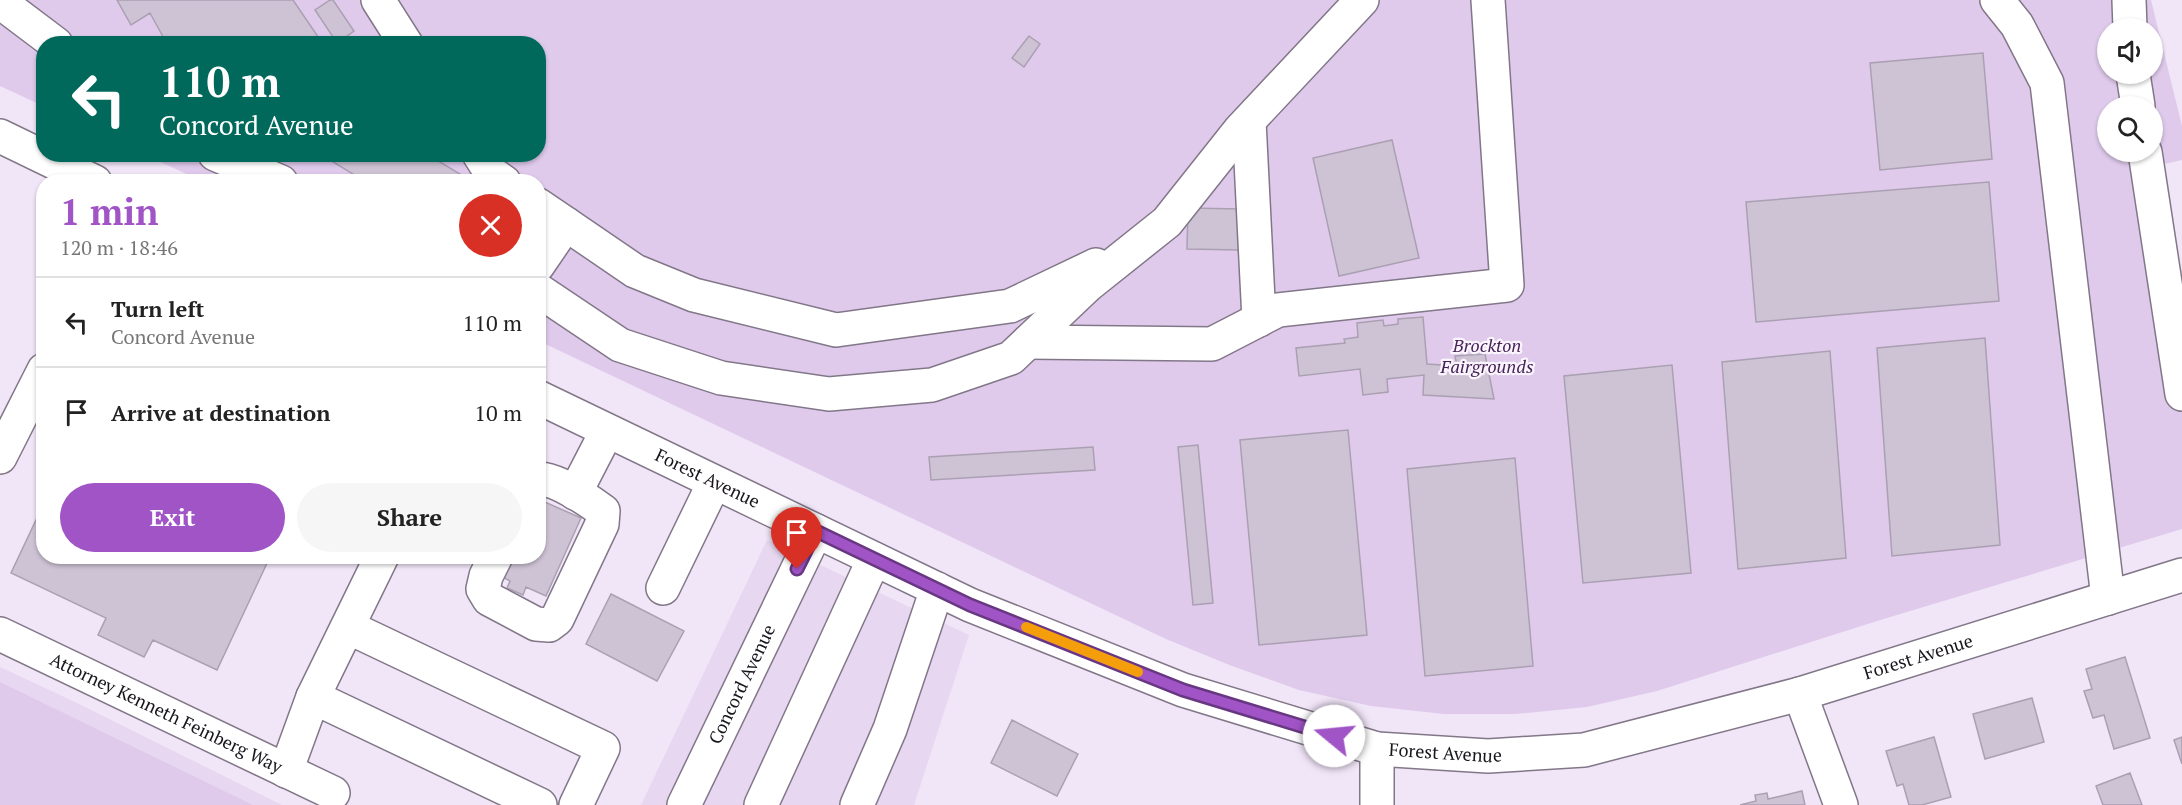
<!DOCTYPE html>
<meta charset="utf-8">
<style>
:root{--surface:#fff;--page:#f6f6f6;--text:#222;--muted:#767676;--line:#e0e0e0;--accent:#a054c6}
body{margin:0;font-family:"PT Serif",serif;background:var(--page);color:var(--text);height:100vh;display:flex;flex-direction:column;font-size:22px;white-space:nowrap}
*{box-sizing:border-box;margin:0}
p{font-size:20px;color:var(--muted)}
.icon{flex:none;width:33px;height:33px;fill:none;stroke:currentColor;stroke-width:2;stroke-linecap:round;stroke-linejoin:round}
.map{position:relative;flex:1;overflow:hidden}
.side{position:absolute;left:36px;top:174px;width:510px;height:390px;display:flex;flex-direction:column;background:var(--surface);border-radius:24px;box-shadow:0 2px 4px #0004}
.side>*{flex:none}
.top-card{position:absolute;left:36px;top:36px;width:510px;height:126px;border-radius:24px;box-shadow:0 2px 4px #0004;background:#00695c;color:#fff;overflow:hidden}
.fabs{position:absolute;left:2097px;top:18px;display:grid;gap:12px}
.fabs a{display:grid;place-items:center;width:66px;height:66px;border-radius:50%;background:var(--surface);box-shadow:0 2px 4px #0004;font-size:30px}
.pin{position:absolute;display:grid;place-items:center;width:51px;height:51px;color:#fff;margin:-62px -26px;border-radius:50% 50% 50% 0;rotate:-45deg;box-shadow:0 0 6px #0007}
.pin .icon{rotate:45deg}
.me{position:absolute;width:66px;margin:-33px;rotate:287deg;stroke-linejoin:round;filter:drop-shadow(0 0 4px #0008)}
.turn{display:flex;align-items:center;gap:21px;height:126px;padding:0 24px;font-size:27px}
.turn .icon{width:78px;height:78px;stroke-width:2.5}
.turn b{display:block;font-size:42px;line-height:51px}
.round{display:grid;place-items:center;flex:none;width:63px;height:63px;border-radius:32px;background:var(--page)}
.head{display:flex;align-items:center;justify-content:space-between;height:102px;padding:0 24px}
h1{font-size:36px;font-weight:800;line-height:45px;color:var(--accent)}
.button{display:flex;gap:12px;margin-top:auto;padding:12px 24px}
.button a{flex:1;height:69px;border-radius:36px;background:var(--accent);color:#fff;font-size:24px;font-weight:800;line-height:69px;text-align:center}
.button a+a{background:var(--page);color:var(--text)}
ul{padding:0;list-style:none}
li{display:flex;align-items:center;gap:18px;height:90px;padding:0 24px;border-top:2px solid var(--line)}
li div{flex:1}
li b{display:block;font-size:22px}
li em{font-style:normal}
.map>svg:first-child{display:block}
.built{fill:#e7d7f1}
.green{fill:#dfcaec;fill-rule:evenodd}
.building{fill:#cec3d5;stroke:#aba0b2;stroke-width:1.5}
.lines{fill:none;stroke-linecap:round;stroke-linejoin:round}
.minor-casing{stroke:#827788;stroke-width:36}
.minor{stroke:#fff;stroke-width:33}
.route-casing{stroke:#683781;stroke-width:15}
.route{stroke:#a054c6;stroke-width:10}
.slow{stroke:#f59e0b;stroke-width:10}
.labels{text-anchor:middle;stroke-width:4.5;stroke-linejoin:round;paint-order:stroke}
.park-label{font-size:18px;font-style:italic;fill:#472259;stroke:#faf5fd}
.street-label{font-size:18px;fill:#19151c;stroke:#faf5fd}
</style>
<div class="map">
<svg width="2182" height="805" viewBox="0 0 2182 805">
<rect width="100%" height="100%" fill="#f1e5f8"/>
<path class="built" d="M767,540l202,95 -55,170h-273z
M0,667l75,35 207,103h-282z"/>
<path class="green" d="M0,0h2151l31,126v34l-40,9 40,133v227l-305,92 -220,70 -70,16 -72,7h-71l-73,-8 -72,-16 -67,-24 -66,-27 -627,-298 -1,-159 -336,-1 -57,-26 393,-1v-110h-494l-1,62 -43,-20zM2108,28h44v46h-44zM2108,106h44v46h-44z
M0,682l253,123h-253z"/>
<path class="building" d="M117,0h176l30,44h-156l-17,-31 -19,12z
M330,0h3l21,31 -17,12 -22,-33z
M1029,36l11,8 -16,23 -12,-9z
M1983,53l9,106 -112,11 -10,-107z
M1392,140l27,118 -80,18 -26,-118z
M320,154h107l46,28h-107z
M1989,182l10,119 -243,21 -10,-120z
M1188,208l53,1 -1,41 -53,-1z
M1423,317l4,47 30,2 -2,-10 30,-2 9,45 -71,-4 1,-20 -37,4 1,13 -25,3 -3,-26 -61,7 -3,-28 49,-5 -1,-4 14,-2 -1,-14 26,-3 1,6 14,-2v-5z
M1985,338l15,207 -108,11 -15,-208z
M1830,351l16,207 -108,11 -16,-207z
M1672,365l19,208 -108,10 -19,-207z
M1348,430l19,205 -108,10 -19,-205z
M1198,445l15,158 -20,2 -15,-158z
M1093,447l2,23 -164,10 -2,-23z
M1515,458l18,208 -108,10 -18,-207z
M538,499l43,19 -35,78 -20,-9 -3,8 -16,-7 3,-7 -9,-5 9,-20h28z
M44,503v53h214l10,5 -51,109 -64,-30 -9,17 -46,-22 8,-17 -95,-45z
M611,594l73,37 -27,50 -71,-37z
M2125,657l25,81 -36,11 -10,-34 -11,3 -9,-27 8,-2 -6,-20z
M2032,698l12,44 -59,17 -12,-45z
M1012,720l66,34 -21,42 -66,-33z
M1934,737l17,60 -29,8h-13l-6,-21 -6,2 -11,-35z
M2182,737v27l-8,-24z
M2130,773l12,32h-39l-7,-19z
M1802,791l3,14h-65l16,-4 -1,-6 12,-2 1,6z"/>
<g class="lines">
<defs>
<g id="minor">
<path d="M1,0l2,4 53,40"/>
<path d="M378,0l28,44"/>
<path d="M1997,0l20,25 30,58 61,515"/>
<path d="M2129,0l1,28"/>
<path d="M2133,74l5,32"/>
<path d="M1249,121l10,199"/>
<path d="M0,136l95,46"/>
<path d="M2145,152l37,242"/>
<path d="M215,154l66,28"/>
<path d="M479,154l12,19 13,9"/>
<path d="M538,205l28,19 -28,41"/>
<path d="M566,224l69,47 59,24 142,35 174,-24 86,-41"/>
<path d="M538,290l82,55 101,33 108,16 103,-9 79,-27 77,-73 79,-63 73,-92 122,-130"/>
<path d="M1028,342l184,2 66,-34 229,-25 -19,-285"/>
<path id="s1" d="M538,397l432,208 213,85 194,59 111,7 96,-6 216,-56 382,-119"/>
<path d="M0,457l44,-87"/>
<path d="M575,493l32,-62"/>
<path d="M496,556l-10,20 -3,13 6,10 47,25 13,1 8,-6 45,-95 1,-13c-15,-11 -47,-33 -65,-32"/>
<path d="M663,588l51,-105"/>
<path d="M348,627l255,121 -27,57"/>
<path id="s2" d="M0,634l333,159"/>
<path d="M1800,694l41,111"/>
<path d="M313,697l227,108"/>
<path d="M1377,749v56"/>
<path d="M286,771l27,-74 69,-141"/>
<path id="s3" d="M684,805l132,-274"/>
<path d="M761,805l113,-246"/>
<path d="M857,805l33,-76 47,-140"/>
</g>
</defs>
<use href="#minor" class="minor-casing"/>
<use href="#minor" class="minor"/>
</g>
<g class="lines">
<defs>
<path id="route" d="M797,569l19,-38 154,74 213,85 151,46"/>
</defs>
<use href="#route" class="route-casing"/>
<use href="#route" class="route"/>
<path class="slow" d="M1026,627l112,45"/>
</g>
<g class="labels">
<g class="park-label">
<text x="1487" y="352">Brockton<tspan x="1487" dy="21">Fairgrounds</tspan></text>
</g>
<g class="street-label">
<text dy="6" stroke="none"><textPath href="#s1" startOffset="188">Forest Avenue</textPath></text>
<text dy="6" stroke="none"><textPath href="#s1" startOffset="1466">Forest Avenue</textPath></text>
<text dy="6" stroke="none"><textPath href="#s3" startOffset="134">Concord Avenue</textPath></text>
<text dy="6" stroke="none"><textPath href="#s2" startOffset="184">Attorney Kenneth Feinberg Way</textPath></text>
<text dy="6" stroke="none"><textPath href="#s1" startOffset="980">Forest Avenue</textPath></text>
</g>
</g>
</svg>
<div class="fabs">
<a><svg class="icon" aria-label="sound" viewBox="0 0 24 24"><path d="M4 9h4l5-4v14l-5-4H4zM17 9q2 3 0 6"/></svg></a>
<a><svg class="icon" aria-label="search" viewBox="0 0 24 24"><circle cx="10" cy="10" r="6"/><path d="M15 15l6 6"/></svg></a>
</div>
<div class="pin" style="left:797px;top:569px;background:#d93025"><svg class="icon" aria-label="arrive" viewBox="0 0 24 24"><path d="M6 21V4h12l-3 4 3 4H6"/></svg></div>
<svg class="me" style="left:1334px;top:736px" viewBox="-20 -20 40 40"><circle r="19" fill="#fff"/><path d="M0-13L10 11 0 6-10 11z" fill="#a054c6"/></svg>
<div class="top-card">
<div class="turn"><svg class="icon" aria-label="left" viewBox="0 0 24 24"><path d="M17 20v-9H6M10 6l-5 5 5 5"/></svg><div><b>110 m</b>Concord Avenue</div></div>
</div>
<section class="side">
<div class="head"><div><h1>1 min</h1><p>120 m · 18:46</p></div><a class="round" style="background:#d93025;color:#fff"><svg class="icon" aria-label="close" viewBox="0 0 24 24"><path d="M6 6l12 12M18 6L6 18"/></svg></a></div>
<ul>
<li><svg class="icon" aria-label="left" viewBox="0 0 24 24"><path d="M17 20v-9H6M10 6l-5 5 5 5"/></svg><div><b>Turn left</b><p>Concord Avenue</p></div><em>110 m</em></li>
<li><svg class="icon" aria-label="arrive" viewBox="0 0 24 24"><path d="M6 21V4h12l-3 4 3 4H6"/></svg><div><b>Arrive at destination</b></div><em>10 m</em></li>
</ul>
<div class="button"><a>Exit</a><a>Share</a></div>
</section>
</div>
